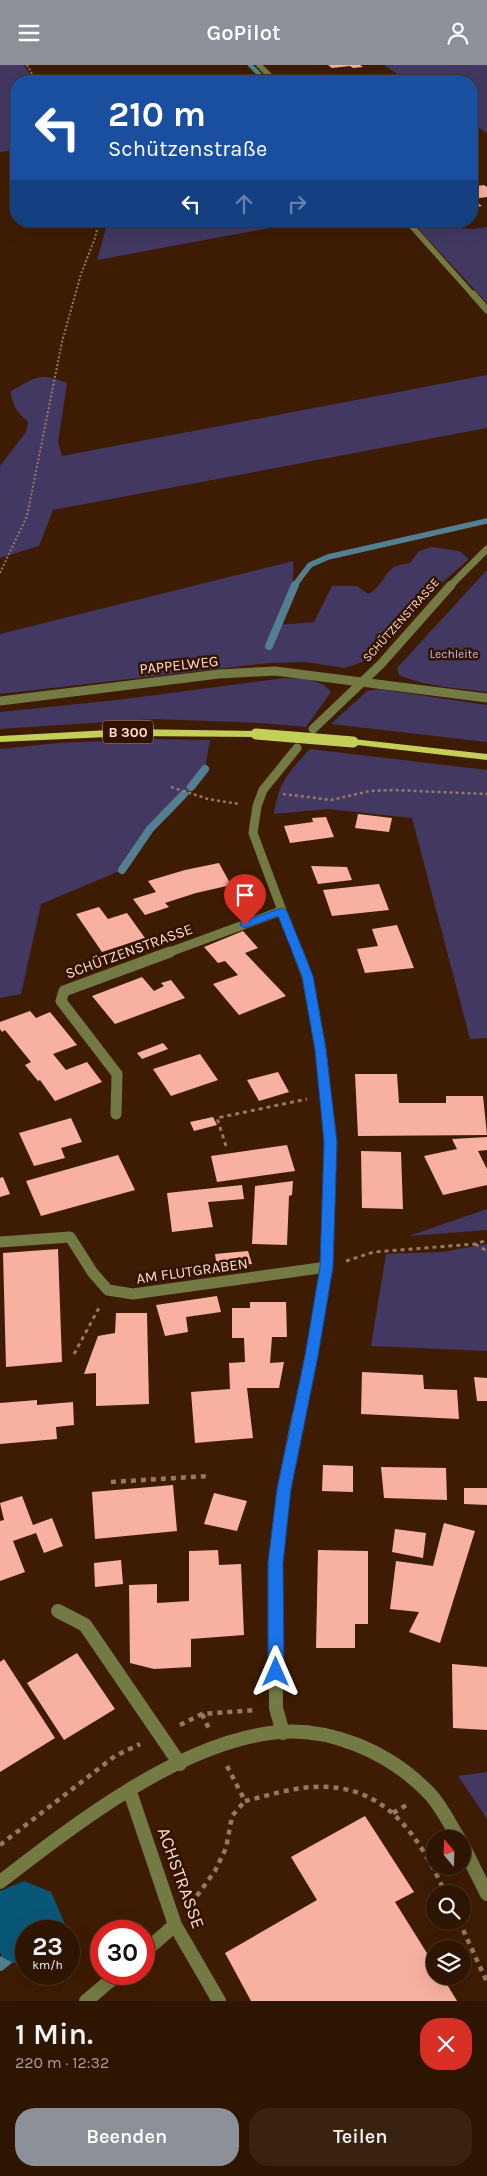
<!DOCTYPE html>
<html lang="de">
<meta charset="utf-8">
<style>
:root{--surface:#2e1502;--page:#3a2211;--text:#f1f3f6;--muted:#a79f99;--line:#493424;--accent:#8c9099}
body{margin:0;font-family:Karla,sans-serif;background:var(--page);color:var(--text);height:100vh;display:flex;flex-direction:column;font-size:19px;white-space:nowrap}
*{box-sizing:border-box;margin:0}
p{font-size:16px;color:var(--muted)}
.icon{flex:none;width:28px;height:28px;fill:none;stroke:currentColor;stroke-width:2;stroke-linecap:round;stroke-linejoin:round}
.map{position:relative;height:1936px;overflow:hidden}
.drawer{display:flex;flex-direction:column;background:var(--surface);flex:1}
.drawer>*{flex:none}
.guide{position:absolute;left:10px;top:10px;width:468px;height:152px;border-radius:20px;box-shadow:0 5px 20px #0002,0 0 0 1px var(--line);background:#1a4fa0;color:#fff;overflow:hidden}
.needle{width:32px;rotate:341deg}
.buttons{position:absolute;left:426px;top:1765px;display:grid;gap:10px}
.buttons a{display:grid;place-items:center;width:45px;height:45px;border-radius:50%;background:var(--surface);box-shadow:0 5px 20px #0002,0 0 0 1px var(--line);font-size:25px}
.speed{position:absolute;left:15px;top:1855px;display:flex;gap:10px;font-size:25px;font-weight:700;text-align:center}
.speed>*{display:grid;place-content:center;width:65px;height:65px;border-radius:50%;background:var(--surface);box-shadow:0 5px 20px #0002,0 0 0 1px var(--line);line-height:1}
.speed small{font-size:12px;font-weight:400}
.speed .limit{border:8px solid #d22;background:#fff;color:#111}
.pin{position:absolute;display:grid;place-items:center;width:42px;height:42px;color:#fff;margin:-51px -21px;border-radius:50% 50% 50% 0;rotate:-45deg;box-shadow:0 0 5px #0007}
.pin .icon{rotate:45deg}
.me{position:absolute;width:55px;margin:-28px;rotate:0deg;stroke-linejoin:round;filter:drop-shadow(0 0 4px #0008)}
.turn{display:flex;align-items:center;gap:18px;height:105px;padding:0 15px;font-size:22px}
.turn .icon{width:65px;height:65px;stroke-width:2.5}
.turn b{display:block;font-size:35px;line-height:42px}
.lanes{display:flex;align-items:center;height:48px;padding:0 15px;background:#0003;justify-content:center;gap:25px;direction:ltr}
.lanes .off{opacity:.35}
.round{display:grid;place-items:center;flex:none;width:52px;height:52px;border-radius:20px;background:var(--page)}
.head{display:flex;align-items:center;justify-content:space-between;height:85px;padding:0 15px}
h1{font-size:30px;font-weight:600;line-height:38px}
.action{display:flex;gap:10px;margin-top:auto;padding:10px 15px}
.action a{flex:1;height:58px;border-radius:20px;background:var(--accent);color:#fff;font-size:20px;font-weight:600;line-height:58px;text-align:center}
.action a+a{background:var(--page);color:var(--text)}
header{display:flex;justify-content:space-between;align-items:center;height:65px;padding:0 15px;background:var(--accent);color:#fff;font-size:22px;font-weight:600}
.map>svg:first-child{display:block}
.green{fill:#423862}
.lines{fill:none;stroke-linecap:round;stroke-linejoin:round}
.stream-far3{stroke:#528092;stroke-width:4.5}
.stream-far2{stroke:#528092;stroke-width:5.5}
.stream-far1{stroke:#528092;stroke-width:8}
.stream{stroke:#528092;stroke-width:12}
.river{fill:#095778;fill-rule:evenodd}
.building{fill:#f8b1a0}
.path-far3{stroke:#977862;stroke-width:2;stroke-dasharray:2 2;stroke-linecap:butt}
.path-far2{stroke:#977862;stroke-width:2.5;stroke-dasharray:3 3;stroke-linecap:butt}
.path-far1{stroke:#977862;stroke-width:3;stroke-dasharray:4 4;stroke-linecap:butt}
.path{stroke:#977862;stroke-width:4.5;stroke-dasharray:5 5;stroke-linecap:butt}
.service{stroke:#747a44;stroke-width:14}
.minor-far4{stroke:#747a44;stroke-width:5.5}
.minor-far3{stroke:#747a44;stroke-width:7}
.minor-far2{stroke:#747a44;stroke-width:9}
.minor-far1{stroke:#747a44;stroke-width:11}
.minor{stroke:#747a44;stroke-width:14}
.primary{fill:#c4cf58;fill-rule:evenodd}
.primary-bridge{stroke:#c4cf58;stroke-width:11}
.route{fill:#1a73e8;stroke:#114b97}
.labels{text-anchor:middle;stroke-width:5;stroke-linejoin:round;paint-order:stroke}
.far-street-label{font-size:12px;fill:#fbdecd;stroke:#331200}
.far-park-label{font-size:12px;fill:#c4b8f3;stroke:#331200}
.shield{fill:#331200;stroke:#bfa190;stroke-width:1}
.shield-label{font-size:14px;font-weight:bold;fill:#fbdecd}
.street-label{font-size:15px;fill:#fbdecd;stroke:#331200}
.near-street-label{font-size:18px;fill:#fbdecd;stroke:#331200}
</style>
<header><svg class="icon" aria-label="menu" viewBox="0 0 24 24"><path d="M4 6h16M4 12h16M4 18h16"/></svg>GoPilot<svg class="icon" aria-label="person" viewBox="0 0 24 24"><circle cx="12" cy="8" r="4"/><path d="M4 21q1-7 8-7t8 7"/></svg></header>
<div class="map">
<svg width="487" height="1936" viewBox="0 0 487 1936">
<rect width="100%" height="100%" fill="#3e1c03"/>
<path class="green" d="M0,0h24l10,16h-18v69l-16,2z
M384,0h103v68l-16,-10v-42h-63z
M108,156h200l-211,39z
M411,156h43l6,7 13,1 14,-2v76z
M487,310v53l-434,82 -14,36 -39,12v-92l26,-34 2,-10c-11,-10 -16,-16 -17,-31 26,-14 27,-19 56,-8l-9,59 4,14z
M432,482l27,4 10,8 -91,80 -16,23 -17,6 -40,-6 -37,1 -268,31v-60l293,-73c3,22 -8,44 -15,64l36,-3 18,-36h25l11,8c13,-6 15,-19 26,-27 4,-2 11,-3 16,-4l9,-12z
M487,505v122c-29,-4 -61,-5 -88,-17l-2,-7z
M285,613c17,1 35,0 46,14l-25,35 -45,-4 -107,-4 -154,10v-17l117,-12z
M379,624l108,16v37l-156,-18 36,-33z
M150,674l60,1 -5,29 -8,12 -47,48 -28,41 -81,34 -20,90 -21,4v-249l58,-6z
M310,684l177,21v268l-17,1 -58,-221 -84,-9 -54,5c5,-33 15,-42 36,-65z
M487,1144v21l-78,6z
M487,1179v107l-116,-5 15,-92 56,-2z
M487,1707v47l-29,-43z"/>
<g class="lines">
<path class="stream-far3" d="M250,0l16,16"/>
<path class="stream-far2" d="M294,521l16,-21 18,-8 159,-36"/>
<path class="stream-far1" d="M269,581l26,-61
M191,722l14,-18
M122,805l28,-41 34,-35"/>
<path class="stream" d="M0,1900l26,-22"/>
<path class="river" d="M24,1816l27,11 17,39h-42v37l-23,-10 -3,-6v-61z"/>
</g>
<path class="building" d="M328,0h32l3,2 -10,1 -3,-2 -18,2z
M380,11l7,4 -18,1 -5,-3z
M484,120l3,2v10l-15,2 10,7 -11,2v-21z
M358,749l34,4 -3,14 -34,-4z
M326,752l8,20 -44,6 -6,-17 29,-4 -1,-4z
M219,798l12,22 -35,8 -31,10 4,4 -24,8 -12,-16 23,-7 -8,-11 37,-11z
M311,801l36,1 5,13 -34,4z
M379,819l10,26 -57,6 -9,-26z
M99,842l9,12 19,-6 18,25 -43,14 -26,-38z
M397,860l17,43 -49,5 -8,-24 21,-3 -6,-17z
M243,866l15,17 -13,5 41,43 -47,19 -26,-31 25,-9 -13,-14 -7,2 -14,-16z
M142,912l12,14 10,-5 -3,-3 10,-3 14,18 -70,26 -23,-28z
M30,946l6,7 14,-6 27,33 -24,9 13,16 21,-8 15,20 -47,19 -15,-21 -2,1 -13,-16 6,-3 -26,-32 -3,2 -2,-3v-7z
M163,978l5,6 -26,10 -5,-6z
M200,989l18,26 -47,16 -18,-27z
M278,1007l11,20 -30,9 -12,-21z
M355,1009h42l2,29h47v-7h37l4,39 -129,1z
M213,1052l4,8 -23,6 -4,-9z
M71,1053l11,24 -21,6 4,10 -31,8 -15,-33z
M487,1072v13l-9,1 9,18v16l-44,10 -19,-39 33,-7 -5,-10z
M287,1080l8,26 -78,11 -6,-26z
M361,1086l40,1 2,57 -41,-1z
M118,1090l17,35 -94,26 -15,-35z
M3,1112l7,17 -10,3v-19z
M293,1116l-1,14 -3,1 -2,49 -35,-1 3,-58z
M242,1120l2,14 -36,3 5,25 -41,5 -5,-39z
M58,1184l4,113 -56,5 -3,-114z
M248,1186l4,13 -35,4 -2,-14z
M217,1231l4,16 -35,5 2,15 -23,4 -9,-31z
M250,1237h36l1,35h-15l-2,26 14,-1 -5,26h-32l6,50 -58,5 -4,-51 39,-3 -1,-26 16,-1 -1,-24h-12v-30h18z
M116,1248h31l2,91 -53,2v-33l-12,1 14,-38 17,-3z
M362,1307l61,3 1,14 33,1 2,29 -98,-5z
M474,1312l13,1v23h-10z
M37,1335v5l36,-3 1,23 -18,2 1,12 -57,5v-41z
M323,1400l30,1v26l-31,-1z
M381,1402l65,1 1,32 -63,-2z
M173,1420l4,46 -82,8 -3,-47z
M464,1423h23v17l-23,-1z
M214,1428l33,8 -10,30 -33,-7z
M22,1431l11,29 19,-7 11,28 -19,7 -8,-20 -23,8 12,31 -25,9v-60l4,-1 -4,-17z
M444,1458l31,8 -35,112 -31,-11 10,-20 -29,-3 6,-48 37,5z
M395,1464l31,4 -3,25 -31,-6z
M218,1485l1,15 22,-1 3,71 -53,4v28l-37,2 -24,-6 -1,-78 28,-1v19l32,-2v-50z
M318,1485l50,1v73h-13v24h-39z
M121,1495l2,24 -28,3 -1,-24z
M77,1588l38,56 -51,31 -37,-57z
M4,1594l51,79 -55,34v-110z
M452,1599l35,3v63l-34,-2z
M365,1751l49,76 -19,10 40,64v10h7l15,25h-206l-26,-48 92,-53 -26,-43z"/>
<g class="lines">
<path class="path-far3" d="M27,0l9,16
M0,508l27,-57 35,-174 19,-68 14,-36 4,-17"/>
<path class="path-far2" d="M171,722l37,12 31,5
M283,729l48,6 39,-9 23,-1 94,4"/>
<path class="path-far1" d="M226,1081l-9,-28 90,-19
M475,1179l12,7
M346,1196l28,-9 101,-8 12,-4
M74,1289l26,-48"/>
<path class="path" d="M111,1417l97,-6
M202,1649l7,15
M180,1660l22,-11 54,-4
M227,1701l18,35
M245,1736c22,-5 45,-13 68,-14 73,-4 105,48 133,107
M393,1748l17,-10
M0,1780l115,-89 25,-12
M191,1839l24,-33 11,-23 6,-32 13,-15
M459,1856l28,61"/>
<path class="service" d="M58,1546l27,14 95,139"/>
<path class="minor-far4" d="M259,0l16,16
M407,156l67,75"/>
<path class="minor-far3" d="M473,229l14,16
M450,521l37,-37"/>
<path class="minor-far2" d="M0,636l219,-27 56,-3 212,27
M313,664l68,-65 70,-79
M297,683l-34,42 -6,16 -4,27 45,120
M167,888l114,-42"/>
<path class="minor-far1" d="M298,887l9,24 14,74 9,92 -3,125 -28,149
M116,1049l1,-40 -56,-73 3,-10 106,-39
M0,1177l70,-5 23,36 15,17 25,4 194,-27"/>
<path class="minor" d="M283,1668l-7,-25 -1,-145 9,-74 15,-74
M130,1727l45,133 44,76
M462,1779l25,50
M0,1817c74,-57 175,-136 270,-149 57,-8 118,18 158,59 13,13 21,31 31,47
M144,1887l31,-27
M86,1936l32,-27"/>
<path class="primary" d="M128,664l128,2 5,3 -5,3 -128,-1 -128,6v-6z
M353,674l134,15v6l-138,-16 -1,-2z"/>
<path class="primary-bridge" d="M256,669l97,8"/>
</g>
<path class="route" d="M282,843l5,3 26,65 13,74 11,92 -4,125 -15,89 -27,133 -8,74 1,109 -3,5 -5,2 -5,-2 -3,-5v-109l9,-74 28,-133 15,-89 4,-125 -9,-92 -13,-74 -24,-60 -33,12 -5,-3 1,-3z"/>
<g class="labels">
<g class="far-street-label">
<text transform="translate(401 555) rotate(-48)" y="4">SCHÜTZENSTRASSE</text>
</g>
<g class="far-park-label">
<text x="454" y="593">Lechleite</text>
</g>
<rect class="shield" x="103" y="655.5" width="50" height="23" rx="4"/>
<g class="shield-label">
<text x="128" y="672">B 300</text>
</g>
<g class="street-label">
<text transform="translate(179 600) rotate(-6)" y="5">PAPPELWEG</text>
<text transform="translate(129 886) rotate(-20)" y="5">SCHÜTZENSTRASSE</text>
<text transform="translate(192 1206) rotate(-8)" y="5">AM FLUTGRABEN</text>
</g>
<g class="near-street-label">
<text transform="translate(181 1813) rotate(70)" y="6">ACHSTRASSE</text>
</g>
</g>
</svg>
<div class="buttons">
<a><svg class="needle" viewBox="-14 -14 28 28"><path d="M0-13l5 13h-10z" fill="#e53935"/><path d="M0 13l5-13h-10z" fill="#a79f99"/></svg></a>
<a><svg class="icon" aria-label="search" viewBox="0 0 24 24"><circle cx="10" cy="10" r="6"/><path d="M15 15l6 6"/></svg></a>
<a><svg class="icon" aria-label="layers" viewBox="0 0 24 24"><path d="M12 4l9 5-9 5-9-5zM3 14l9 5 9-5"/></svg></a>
</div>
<div class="speed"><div>23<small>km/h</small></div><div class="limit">30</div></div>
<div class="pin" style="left:245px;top:860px;background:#d93025"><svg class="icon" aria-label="arrive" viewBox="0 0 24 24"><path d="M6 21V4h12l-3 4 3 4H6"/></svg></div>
<svg class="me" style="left:276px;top:1607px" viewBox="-20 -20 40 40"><path d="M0-17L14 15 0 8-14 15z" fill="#1a73e8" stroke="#fff" stroke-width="4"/></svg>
<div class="guide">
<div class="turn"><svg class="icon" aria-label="left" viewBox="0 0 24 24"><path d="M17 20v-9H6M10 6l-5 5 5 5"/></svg><div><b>210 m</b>Schützenstraße</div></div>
<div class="lanes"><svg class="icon" aria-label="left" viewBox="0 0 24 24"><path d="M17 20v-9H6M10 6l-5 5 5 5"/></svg><svg class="icon off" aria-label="ahead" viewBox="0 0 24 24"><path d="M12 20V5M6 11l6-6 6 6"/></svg><svg class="icon off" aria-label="right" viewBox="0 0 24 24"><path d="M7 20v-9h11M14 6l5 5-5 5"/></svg></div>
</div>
</div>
<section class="drawer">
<div class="head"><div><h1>1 Min.</h1><p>220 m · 12:32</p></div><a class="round" style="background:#d93025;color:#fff"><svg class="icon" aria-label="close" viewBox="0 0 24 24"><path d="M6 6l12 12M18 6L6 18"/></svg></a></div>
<div class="action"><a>Beenden</a><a>Teilen</a></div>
</section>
